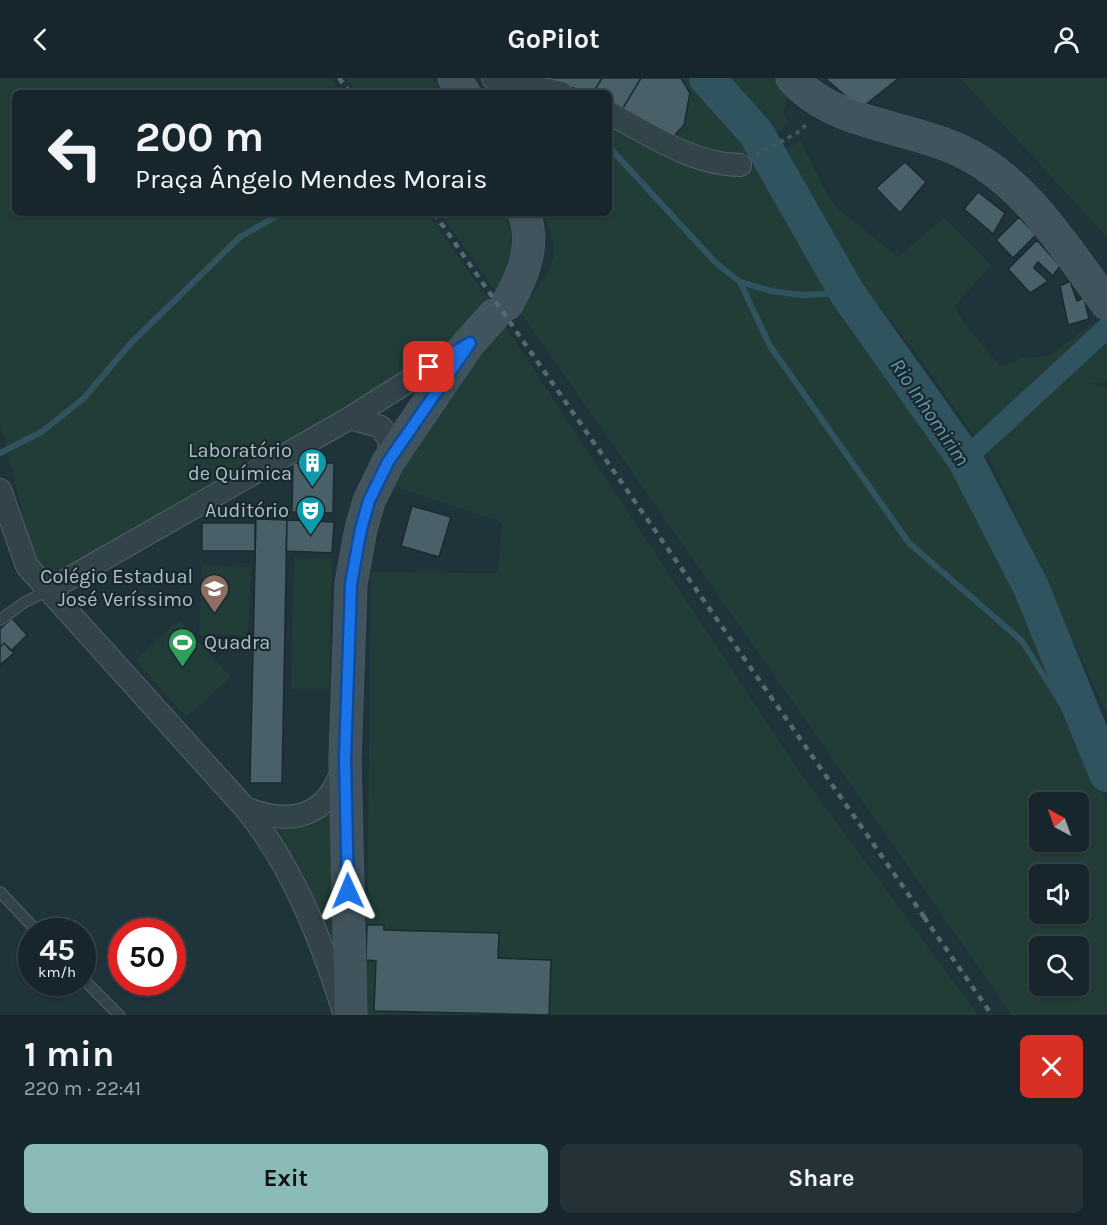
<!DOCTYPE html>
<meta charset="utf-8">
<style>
:root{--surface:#17262c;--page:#243238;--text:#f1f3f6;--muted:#9ea5a9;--line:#364348;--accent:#8bbbb9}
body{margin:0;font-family:Karla,sans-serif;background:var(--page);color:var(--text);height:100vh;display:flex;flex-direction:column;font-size:22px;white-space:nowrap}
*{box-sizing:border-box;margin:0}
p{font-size:20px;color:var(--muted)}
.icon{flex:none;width:33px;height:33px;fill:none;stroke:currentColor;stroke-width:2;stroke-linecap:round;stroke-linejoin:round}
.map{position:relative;height:937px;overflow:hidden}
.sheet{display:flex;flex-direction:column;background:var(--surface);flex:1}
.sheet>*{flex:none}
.hud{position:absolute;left:12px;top:12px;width:600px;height:126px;border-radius:9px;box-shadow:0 2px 4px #0004,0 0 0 2px var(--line);background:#17262c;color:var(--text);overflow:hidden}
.needle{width:39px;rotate:319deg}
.tools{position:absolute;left:1029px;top:714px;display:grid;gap:12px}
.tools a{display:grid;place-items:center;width:60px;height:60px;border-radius:9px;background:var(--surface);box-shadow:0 2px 4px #0004,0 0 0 2px var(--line);font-size:30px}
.speed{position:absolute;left:18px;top:840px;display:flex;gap:12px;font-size:30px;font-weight:700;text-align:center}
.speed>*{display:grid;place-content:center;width:78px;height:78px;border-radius:50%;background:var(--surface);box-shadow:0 2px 4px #0004,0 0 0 2px var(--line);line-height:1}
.speed small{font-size:15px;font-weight:400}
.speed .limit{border:9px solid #d22;background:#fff;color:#111}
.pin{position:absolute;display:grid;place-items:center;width:51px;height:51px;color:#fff;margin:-26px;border-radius:12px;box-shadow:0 3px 9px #0006}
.me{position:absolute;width:66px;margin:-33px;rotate:359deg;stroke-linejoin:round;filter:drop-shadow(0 0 4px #0008)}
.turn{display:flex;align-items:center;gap:21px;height:126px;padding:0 24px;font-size:27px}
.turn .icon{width:78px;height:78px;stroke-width:2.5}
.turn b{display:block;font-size:42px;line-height:51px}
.round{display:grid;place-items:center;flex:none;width:63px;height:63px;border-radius:9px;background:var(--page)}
.head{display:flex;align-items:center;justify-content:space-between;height:102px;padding:0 24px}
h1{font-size:36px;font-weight:700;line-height:45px}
.cta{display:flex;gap:12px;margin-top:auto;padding:12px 24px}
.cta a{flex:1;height:69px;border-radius:9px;background:var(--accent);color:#111;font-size:24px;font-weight:700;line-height:69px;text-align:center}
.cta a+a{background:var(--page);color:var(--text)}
header{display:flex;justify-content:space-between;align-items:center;height:78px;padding:0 24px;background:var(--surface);font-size:27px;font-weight:700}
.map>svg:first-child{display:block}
.green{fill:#223d37;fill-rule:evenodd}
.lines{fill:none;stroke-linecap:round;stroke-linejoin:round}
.stream{stroke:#305360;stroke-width:6}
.canal{stroke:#305360;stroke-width:21}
.river{stroke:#305360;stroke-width:36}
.building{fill:#4a6068;stroke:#1b2a30;stroke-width:1.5}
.lane-casing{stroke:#506167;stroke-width:12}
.street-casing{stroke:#506167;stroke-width:24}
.secondary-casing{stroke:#506167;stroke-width:33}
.path{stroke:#415954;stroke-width:4;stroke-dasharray:4.5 4.5;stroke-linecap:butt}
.lane{stroke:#33434a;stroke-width:10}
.street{stroke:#33434a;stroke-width:22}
.secondary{stroke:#41545d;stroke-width:32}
.rail{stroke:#556971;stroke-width:4.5;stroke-dasharray:6 6;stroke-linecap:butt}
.route-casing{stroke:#114b97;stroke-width:15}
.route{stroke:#1a73e8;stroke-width:10}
.labels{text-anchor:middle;stroke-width:4.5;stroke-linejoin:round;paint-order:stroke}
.poi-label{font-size:20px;fill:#adbfc6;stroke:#19282e;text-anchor:end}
.water-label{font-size:21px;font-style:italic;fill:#6496a8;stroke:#19282e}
</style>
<header><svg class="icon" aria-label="back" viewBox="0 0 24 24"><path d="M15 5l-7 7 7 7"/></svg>GoPilot<svg class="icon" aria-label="person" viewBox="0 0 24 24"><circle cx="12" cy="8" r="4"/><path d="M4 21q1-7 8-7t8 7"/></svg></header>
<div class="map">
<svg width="1107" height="937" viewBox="0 0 1107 937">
<rect width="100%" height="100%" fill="#1f333a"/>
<path class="green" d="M0,0h331l11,15h-327v120h412l64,90 -25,31 -123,77 -292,166 -18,-22 -33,-134z
M346,0h86l10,15h-85z
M681,0h17l57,70 -24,11 -58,-22 11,-12 6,-32z
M718,0h56l14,20 -5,15 6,11 -20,15z
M960,0h147v159z
M609,48l64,27 61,20 31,-12 68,126 125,176 149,339v213h-95l-494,-706c31,-34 48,-50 25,-96h66zM1040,724h38v40h-38zM1040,796h38v40h-38zM1040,868h38v40h-38z
M801,63l26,53 10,14 61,49 46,-39 47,47 -36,41 9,17 37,44 20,-9 27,-2 47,-34 12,7v53l-17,1 17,5v326l-116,-253 -71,-103 -61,-77 -46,-69 -33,-60z
M440,135h66c9,33 10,53 -8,82z
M501,242l300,454 177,241h-429l2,-55 -53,-2 1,-25 -115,-3v-5h-17l4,-353 127,1 4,-51 -110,-36 13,-25z
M294,480l38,1 -3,130h-38z
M202,487l49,2 -3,69 -49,-1z
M179,542l52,57 -45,40 -51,-57z
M332,713l19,224 -90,-201 14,4z
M366,882l10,1 -2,50 113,4h-123z"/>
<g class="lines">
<path class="stream" d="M609,69l106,115 25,20 31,9 30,4 46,-2
M740,204l30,64 139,197 113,98 85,135
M0,375l43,-22 41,-33 47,-55 109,-106 42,-24"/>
<path class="canal" d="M965,381l142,-131"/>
<path class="river" d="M707,0l49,55 91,160 118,166 66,128 76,187"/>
</g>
<path class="building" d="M547,0h55l-9,15 -48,-12z
M602,0h39l-18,30 -14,-6v-9h-16z
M641,0h40l9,15 -6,32 -11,12 -50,-29z
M825,0h74l-39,31z
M905,84l21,20 -26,31 -24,-25z
M978,114l27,21 -12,21 -29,-25z
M1019,139l17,18 -23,23 -17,-18z
M1037,162l23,26 -7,10 -15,-14 -4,6 14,13 -18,12 -22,-24z
M1070,203l7,20 7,-3 5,21 -21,6 -8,-39z
M293,385h41l-1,50 -41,-1z
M412,428l39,11 -12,40 -38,-11z
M256,441l31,1 -5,263h-32z
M287,442l47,2 -2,31 -46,-2z
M202,445h53v28h-53z
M12,540l15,17 -16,16 -7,-8 -4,4v-18z
M4,565l10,10 -14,12v-18z
M367,847h17v5l115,3 -1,25 53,2 -2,55 -175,-4 2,-50 -10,-1z"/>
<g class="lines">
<defs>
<path id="lane" d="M0,542l25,-18 24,-12
M0,814l38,40
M82,900l37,37"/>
<path id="street" d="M493,0l68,15
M609,35c39,21 85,52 131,52
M350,340l31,9 9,14 -2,21
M0,412l27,76 218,242c48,59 75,129 98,201
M49,512l301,-172 114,-72
M245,730c45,18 83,10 98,-41"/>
<path id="secondary" d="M454,0l10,15
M792,0c41,47 113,47 167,72 67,31 105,97 148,154
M507,226c16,-28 29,-58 17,-91
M351,937l-6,-256 6,-175 10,-55 8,-28 19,-39 81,-119 25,-28"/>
</defs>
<use href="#lane" class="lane-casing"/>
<use href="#street" class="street-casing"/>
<use href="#secondary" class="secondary-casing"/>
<path class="path" d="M756,77l41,-22 11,-10"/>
<use href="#lane" class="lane"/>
<use href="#street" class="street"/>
<use href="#secondary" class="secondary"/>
<path class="rail" d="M339,0l11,15
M434,135l493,708
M924,839l68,98"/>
</g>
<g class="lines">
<defs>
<path id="route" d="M348,813l-3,-132 6,-175 10,-55 8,-28 19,-39 82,-119 -41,24"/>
</defs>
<use href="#route" class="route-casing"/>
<use href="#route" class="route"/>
</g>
<defs>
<symbol id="building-pin" viewBox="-11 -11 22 30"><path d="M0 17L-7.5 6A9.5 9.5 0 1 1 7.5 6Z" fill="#0f9aa8" stroke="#19282e"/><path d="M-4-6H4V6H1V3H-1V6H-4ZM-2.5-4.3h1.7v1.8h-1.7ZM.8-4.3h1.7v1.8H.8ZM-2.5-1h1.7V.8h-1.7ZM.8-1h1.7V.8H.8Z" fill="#fff"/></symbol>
<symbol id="theatre-pin" viewBox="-11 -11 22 30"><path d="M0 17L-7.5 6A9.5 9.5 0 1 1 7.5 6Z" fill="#0f9aa8" stroke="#19282e"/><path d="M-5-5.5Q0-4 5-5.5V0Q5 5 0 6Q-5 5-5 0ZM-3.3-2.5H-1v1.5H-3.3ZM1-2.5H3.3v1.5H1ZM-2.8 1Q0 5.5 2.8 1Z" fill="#fff"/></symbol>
<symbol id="university-pin" viewBox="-11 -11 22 30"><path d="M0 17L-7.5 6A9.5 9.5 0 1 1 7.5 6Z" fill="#8d6e63" stroke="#19282e"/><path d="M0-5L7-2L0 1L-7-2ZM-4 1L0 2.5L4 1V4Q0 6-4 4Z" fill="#fff"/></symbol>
<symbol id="stadium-pin" viewBox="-11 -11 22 30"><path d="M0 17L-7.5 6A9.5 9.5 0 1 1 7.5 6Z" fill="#2e9e5b" stroke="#19282e"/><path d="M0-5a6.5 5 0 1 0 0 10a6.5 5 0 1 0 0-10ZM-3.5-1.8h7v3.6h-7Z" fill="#fff"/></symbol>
</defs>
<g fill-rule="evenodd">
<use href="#building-pin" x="296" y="368" width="33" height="45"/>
<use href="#theatre-pin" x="294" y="416" width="33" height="45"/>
<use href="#university-pin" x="198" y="494" width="33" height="45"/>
<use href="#stadium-pin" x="166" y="548" width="33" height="45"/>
</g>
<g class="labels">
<g class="poi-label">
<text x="292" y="379">Laboratório<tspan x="292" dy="23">de Química</tspan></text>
<text x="289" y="439">Auditório</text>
<text x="193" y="505">Colégio Estadual<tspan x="193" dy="23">José Veríssimo</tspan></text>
<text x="204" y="571" text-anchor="start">Quadra</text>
</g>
<g class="water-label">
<text transform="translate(930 334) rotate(56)" y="7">Rio Inhomirim</text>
</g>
</g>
</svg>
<div class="tools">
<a><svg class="needle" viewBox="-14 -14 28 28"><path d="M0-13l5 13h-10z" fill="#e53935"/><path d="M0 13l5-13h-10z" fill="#9ea5a9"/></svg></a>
<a><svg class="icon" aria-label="sound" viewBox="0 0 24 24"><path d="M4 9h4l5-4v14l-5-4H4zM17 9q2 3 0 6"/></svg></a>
<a><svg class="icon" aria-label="search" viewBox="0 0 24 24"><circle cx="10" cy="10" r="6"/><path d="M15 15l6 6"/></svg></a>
</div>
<div class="speed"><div>45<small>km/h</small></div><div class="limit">50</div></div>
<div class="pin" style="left:429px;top:289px;background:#d93025"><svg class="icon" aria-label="arrive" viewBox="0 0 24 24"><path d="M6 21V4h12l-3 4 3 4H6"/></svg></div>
<svg class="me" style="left:348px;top:813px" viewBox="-20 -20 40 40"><path d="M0-17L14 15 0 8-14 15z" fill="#1a73e8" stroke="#fff" stroke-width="4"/></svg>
<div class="hud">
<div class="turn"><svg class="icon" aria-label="left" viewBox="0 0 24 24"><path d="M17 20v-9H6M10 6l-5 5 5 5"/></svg><div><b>200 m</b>Praça Ângelo Mendes Morais</div></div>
</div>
</div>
<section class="sheet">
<div class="head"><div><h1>1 min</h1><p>220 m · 22:41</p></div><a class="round" style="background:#d93025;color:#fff"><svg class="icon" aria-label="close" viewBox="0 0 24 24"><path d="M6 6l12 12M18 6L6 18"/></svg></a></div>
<div class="cta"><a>Exit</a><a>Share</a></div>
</section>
